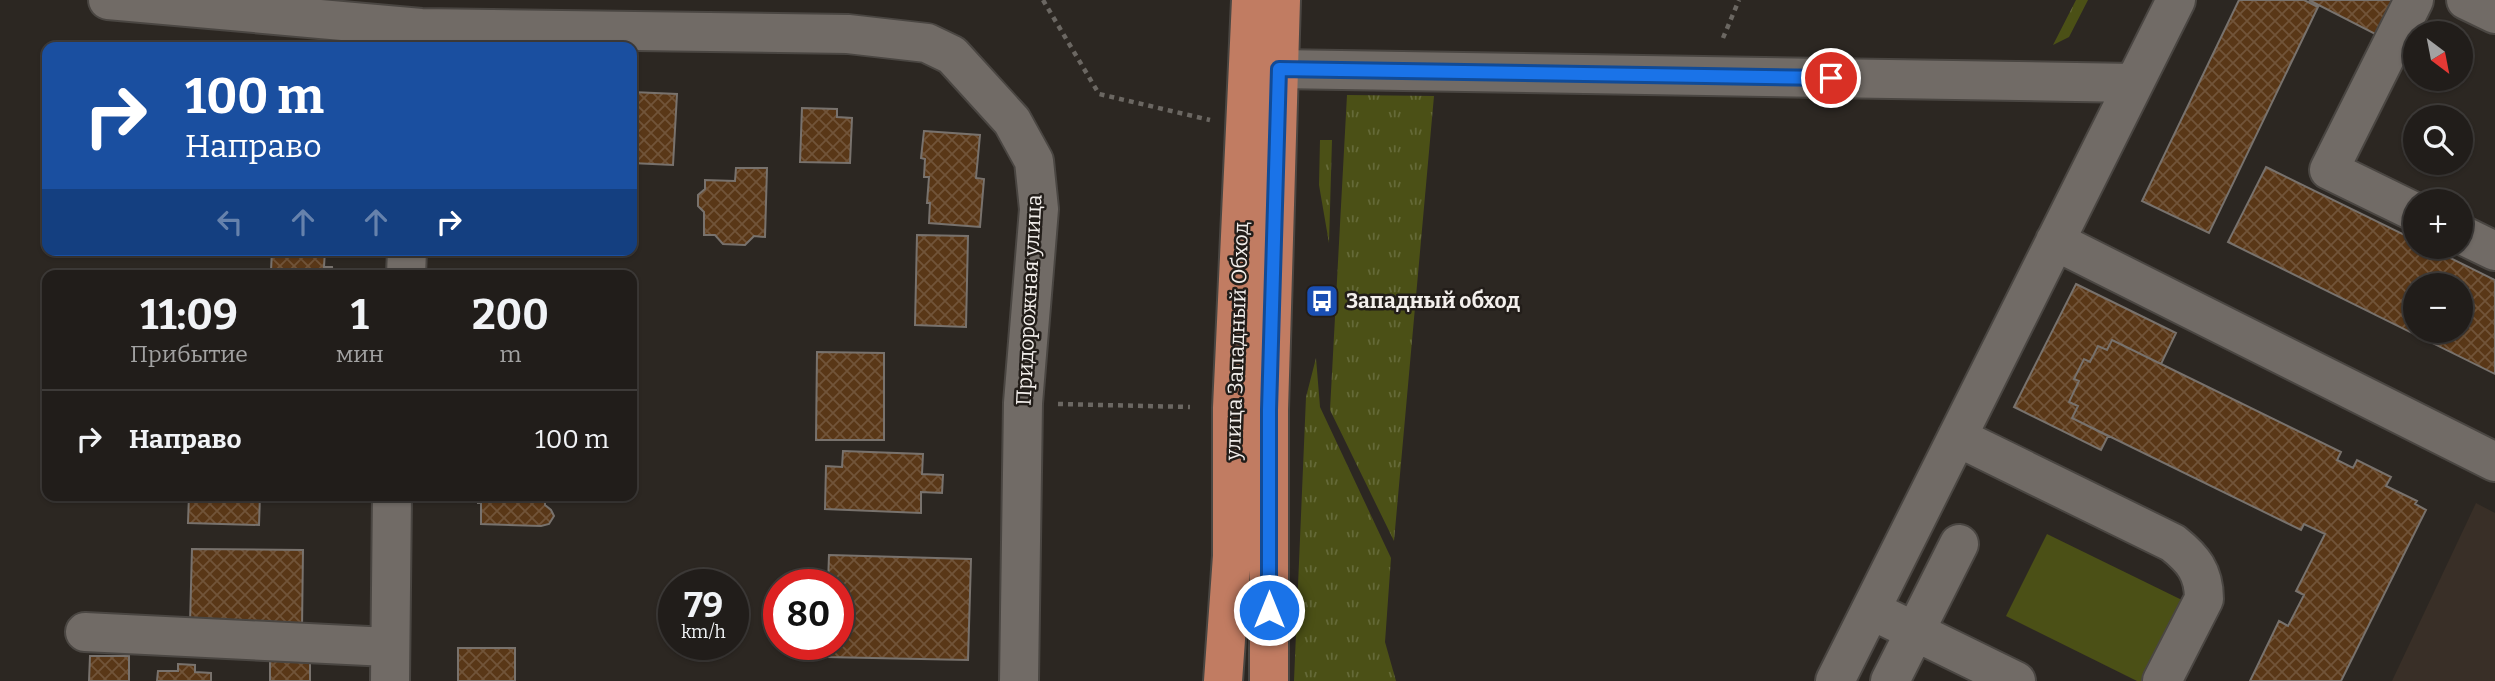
<!DOCTYPE html>
<html lang="ru">
<meta charset="utf-8">
<style>
:root{--surface:#211d1a;--page:#292623;--text:#f1f3f6;--muted:#a2a2a2;--line:#3e3b39}
body{margin:0;font-family:Bitter,serif;background:var(--page);color:var(--text);height:100vh;display:flex;flex-direction:column;font-size:26px;white-space:nowrap}
*{box-sizing:border-box;margin:0}
p{font-size:23px;color:var(--muted)}
.icon{flex:none;width:38px;height:38px;fill:none;stroke:currentColor;stroke-width:2;stroke-linecap:round;stroke-linejoin:round}
.map{position:relative;flex:1;overflow:hidden}
.details{position:absolute;left:42px;top:270px;width:595px;height:231px;display:flex;flex-direction:column;background:var(--surface);border-radius:14px;box-shadow:0 2px 5px #0004,0 0 0 2px var(--line)}
.details>*{flex:none}
.top-card{position:absolute;left:42px;top:42px;width:595px;height:214px;border-radius:14px;box-shadow:0 2px 5px #0004,0 0 0 2px var(--line);background:#1a4fa0;color:#fff;overflow:hidden}
.needle{width:46px;rotate:148deg}
.buttons{position:absolute;left:2403px;top:21px;display:grid;gap:14px}
.buttons a{display:grid;place-items:center;width:70px;height:70px;border-radius:50%;background:var(--surface);box-shadow:0 2px 5px #0004,0 0 0 2px var(--line);font-size:35px}
.speed{position:absolute;left:658px;top:569px;display:flex;gap:14px;font-size:35px;font-weight:700;text-align:center}
.speed>*{display:grid;place-content:center;width:91px;height:91px;border-radius:50%;background:var(--surface);box-shadow:0 2px 5px #0004,0 0 0 2px var(--line);line-height:1}
.speed small{font-size:18px;font-weight:400}
.speed .limit{border:10px solid #d22;background:#fff;color:#111}
.pin{position:absolute;display:grid;place-items:center;width:60px;height:60px;color:#fff;margin:-30px;border:4px solid #fff;border-radius:50%;box-shadow:0 2px 7px #0007}
.me{position:absolute;width:77px;margin:-38px;rotate:0deg;stroke-linejoin:round;filter:drop-shadow(0 0 5px #0008)}
.turn{display:flex;align-items:center;gap:24px;height:147px;padding:0 28px;font-size:32px}
.turn .icon{width:91px;height:91px;stroke-width:2.5}
.turn b{display:block;font-size:49px;line-height:60px}
.lanes{display:flex;align-items:center;height:66px;padding:0 28px;background:#0003;justify-content:center;gap:35px;direction:ltr}
.lanes .off{opacity:.35}
.eta{display:flex;justify-content:space-evenly;align-items:center;height:119px;text-align:center}
.eta b{font-size:42px;font-weight:700;line-height:49px}
ul{padding:0;list-style:none}
li{display:flex;align-items:center;gap:21px;height:98px;padding:0 28px;border-top:2px solid var(--line)}
li div{flex:1}
li b{display:block;font-size:26px}
li em{font-style:normal}
.map>svg:first-child{display:block}
.built{fill:#392f27}
.grass{fill:url(#grass-tufts)}
.park{fill:#4b5016}
.building{fill:url(#building-cross-hatch);stroke:#78726d;stroke-width:2;fill-rule:evenodd}
.lines{fill:none;stroke-linecap:round;stroke-linejoin:round}
.minor-casing{stroke:#4a4642;stroke-width:42}
.highway-casing{stroke:#4a4642;stroke-width:42}
.path{stroke:#6b6762;stroke-width:4.5;stroke-dasharray:5 5;stroke-linecap:butt}
.minor{stroke:#716b66;stroke-width:38}
.highway{stroke:#c17c62;stroke-width:38}
.route-casing{stroke:#114b97;stroke-width:18}
.route{stroke:#1a73e8;stroke-width:12}
.labels{text-anchor:middle;stroke-width:5;stroke-linejoin:round;paint-order:stroke}
.street-label{font-size:21px;fill:#f3efec;stroke:#221d19}
.poi-label{font-size:21px;font-weight:bold;fill:#f3efec;stroke:#221d19;text-anchor:start}
</style>
<div class="map">
<svg width="2495" height="681" viewBox="0 0 2495 681">
<defs>
<pattern id="grass-tufts" width="24" height="20" patternUnits="userSpaceOnUse" patternTransform="scale(1.75)"><rect width="24" height="20" fill="#4b5016"/><path d="M3 7l-1-3M5 7V3M7 7l1-3M15 17l-1-3M17 17v-4M19 17l1-3" fill="none" stroke="#656a38"/></pattern>
<pattern id="building-cross-hatch" width="8" height="8" patternUnits="userSpaceOnUse" patternTransform="scale(1.75)"><rect width="8" height="8" fill="#593717"/><path d="M0 0l8 8M0 8l8-8" fill="none" stroke="#715439"/></pattern>
</defs>
<rect width="100%" height="100%" fill="#2c2722"/>
<path class="built" d="M2476,503l19,10v168h-103z"/>
<path class="grass" d="M2076,0h12l-19,37 -16,8z
M1347,95l87,1 -40,445 -64,-131z
M1320,140h12l-3,103 -10,-58z
M1316,358l4,49 71,151 -6,84 11,39h-102l12,-284z"/>
<path class="park" d="M2047,534l137,67 -40,80h-7l-131,-65z"/>
<path class="building" d="M2239,0h65l14,7 -109,226 -67,-32z
M2309,0h94l-20,38z
M632,92l45,2 -4,71 -41,-2z
M802,108l35,1v8l15,1 -2,45 -50,-1z
M924,131l56,4 -4,43 8,1 -4,48 -51,-4 1,-20h-3l2,-26h-5l1,-18 -4,-1z
M2266,167l149,73v7h13l67,33v94l-267,-132zM2415,285h45v46h-45z
M736,168h31l-2,69 -11,-1 -9,9 -22,-1 -8,-9h-11v-23l-6,-6v-11l7,-6v-9l30,1z
M917,235l51,1 -2,91 -51,-2z
M272,250h53l-1,17h8l1,8h-68l6,-4z
M2076,284l100,49 -15,31 -49,-24 -5,10 -9,-4 -8,16 -6,-3 -10,20 5,2 -10,21 9,4 -6,12 36,18 -7,14 -87,-43z
M2112,340l229,112 -4,8 16,8 4,-8 34,17 -5,9 31,15 -2,3 11,6 -85,171h-91l29,-60 9,5 16,-31 -8,-4 29,-57 -21,-10 -3,6 -229,-112 6,-12 -9,-4 10,-21 -5,-2 10,-20 6,3 8,-16 9,4z
M817,352l67,1v87h-68z
M843,451l80,3 -1,20 21,1 -1,18 -21,-1v21l-96,-4 1,-43 16,1z
M189,495h71l-1,30 -71,-2z
M478,495h67v10l6,5 3,6 -5,8 -8,2 -60,-2v-21h-3z
M192,549l111,1 -1,78 -112,-4z
M829,555l142,4 -3,101 -142,-3v-13h12v-60h-10z
M458,648h57v33h-57z
M90,656h39v25h-40z
M270,660l40,2v19h-40z
M178,664l17,1v7l16,1v8h-54l1,-10h20z"/>
<g class="lines">
<defs>
<path id="minor" d="M108,0l313,28 427,6 79,9 25,12 60,66 22,40 5,48 -16,194 -4,278
M2414,0l-85,170 86,42
M2466,0l29,14
M1279,69l855,14
M2460,234l35,17
M2055,241l440,221
M406,275l1,-25
M1957,437l216,106c20,16 31,29 31,56l-42,82
M1871,610l145,71
M85,632l303,15
M390,681l2,-186
M1835,681l341,-681
M1890,681l69,-137"/>
<path id="highway" d="M1223,681l9,-125v-148l19,-408
M1269,681v-271l12,-410"/>
</defs>
<use href="#minor" class="minor-casing"/>
<use href="#highway" class="highway-casing"/>
<path class="path" d="M1043,0l56,94 111,26
M1723,38l16,-38
M1058,404l132,3"/>
<use href="#minor" class="minor"/>
<use href="#highway" class="highway"/>
</g>
<g class="lines">
<defs>
<path id="route" d="M1269,610v-200l10,-341 552,9"/>
</defs>
<use href="#route" class="route-casing"/>
<use href="#route" class="route"/>
</g>
<defs>
<symbol id="bus-square" viewBox="-11 -11 22 22"><rect x="-9" y="-9" width="18" height="18" rx="4" fill="#1a4fb4" stroke="#221d19"/><path d="M-5-6H5V4H4V6H2V4H-2V6H-4V4H-5ZM-3.5-4V0h7V-4ZM-3.5 1.2v1.5H-2V1.2ZM2 1.2v1.5H3.5V1.2Z" fill="#fff"/></symbol>
</defs>
<g fill-rule="evenodd">
<use href="#bus-square" x="1303" y="282" width="38" height="38"/>
</g>
<g class="labels">
<g class="street-label">
<text transform="translate(1029 300) rotate(-87)" y="7">Придорожная улица</text>
<text transform="translate(1237 341) rotate(-88)" y="7">улица Западный Обход</text>
</g>
<g class="poi-label">
<text x="1346" y="308">Западный обход</text>
</g>
</g>
</svg>
<div class="buttons">
<a><svg class="needle" viewBox="-14 -14 28 28"><path d="M0-13l5 13h-10z" fill="#e53935"/><path d="M0 13l5-13h-10z" fill="#a2a2a2"/></svg></a>
<a><svg class="icon" aria-label="search" viewBox="0 0 24 24"><circle cx="10" cy="10" r="6"/><path d="M15 15l6 6"/></svg></a>
<a>+</a>
<a>−</a>
</div>
<div class="speed"><div>79<small>km/h</small></div><div class="limit">80</div></div>
<div class="pin" style="left:1831px;top:78px;background:#d93025"><svg class="icon" aria-label="arrive" viewBox="0 0 24 24"><path d="M6 21V4h12l-3 4 3 4H6"/></svg></div>
<svg class="me" style="left:1269px;top:610px" viewBox="-20 -20 40 40"><circle r="17" fill="#1a73e8" stroke="#fff" stroke-width="3"/><path d="M0-11L8 9 0 5-8 9z" fill="#fff"/></svg>
<div class="top-card">
<div class="turn"><svg class="icon" aria-label="right" viewBox="0 0 24 24"><path d="M7 20v-9h11M14 6l5 5-5 5"/></svg><div><b>100 m</b>Направо</div></div>
<div class="lanes"><svg class="icon off" aria-label="left" viewBox="0 0 24 24"><path d="M17 20v-9H6M10 6l-5 5 5 5"/></svg><svg class="icon off" aria-label="ahead" viewBox="0 0 24 24"><path d="M12 20V5M6 11l6-6 6 6"/></svg><svg class="icon off" aria-label="ahead" viewBox="0 0 24 24"><path d="M12 20V5M6 11l6-6 6 6"/></svg><svg class="icon" aria-label="right" viewBox="0 0 24 24"><path d="M7 20v-9h11M14 6l5 5-5 5"/></svg></div>
</div>
<section class="details">
<div class="eta">
<div><b>11:09</b><p>Прибытие</p></div>
<div><b>1</b><p>мин</p></div>
<div><b>200</b><p>m</p></div>
</div>
<ul>
<li><svg class="icon" aria-label="right" viewBox="0 0 24 24"><path d="M7 20v-9h11M14 6l5 5-5 5"/></svg><div><b>Направо</b></div><em>100 m</em></li>
</ul>
</section>
</div>
